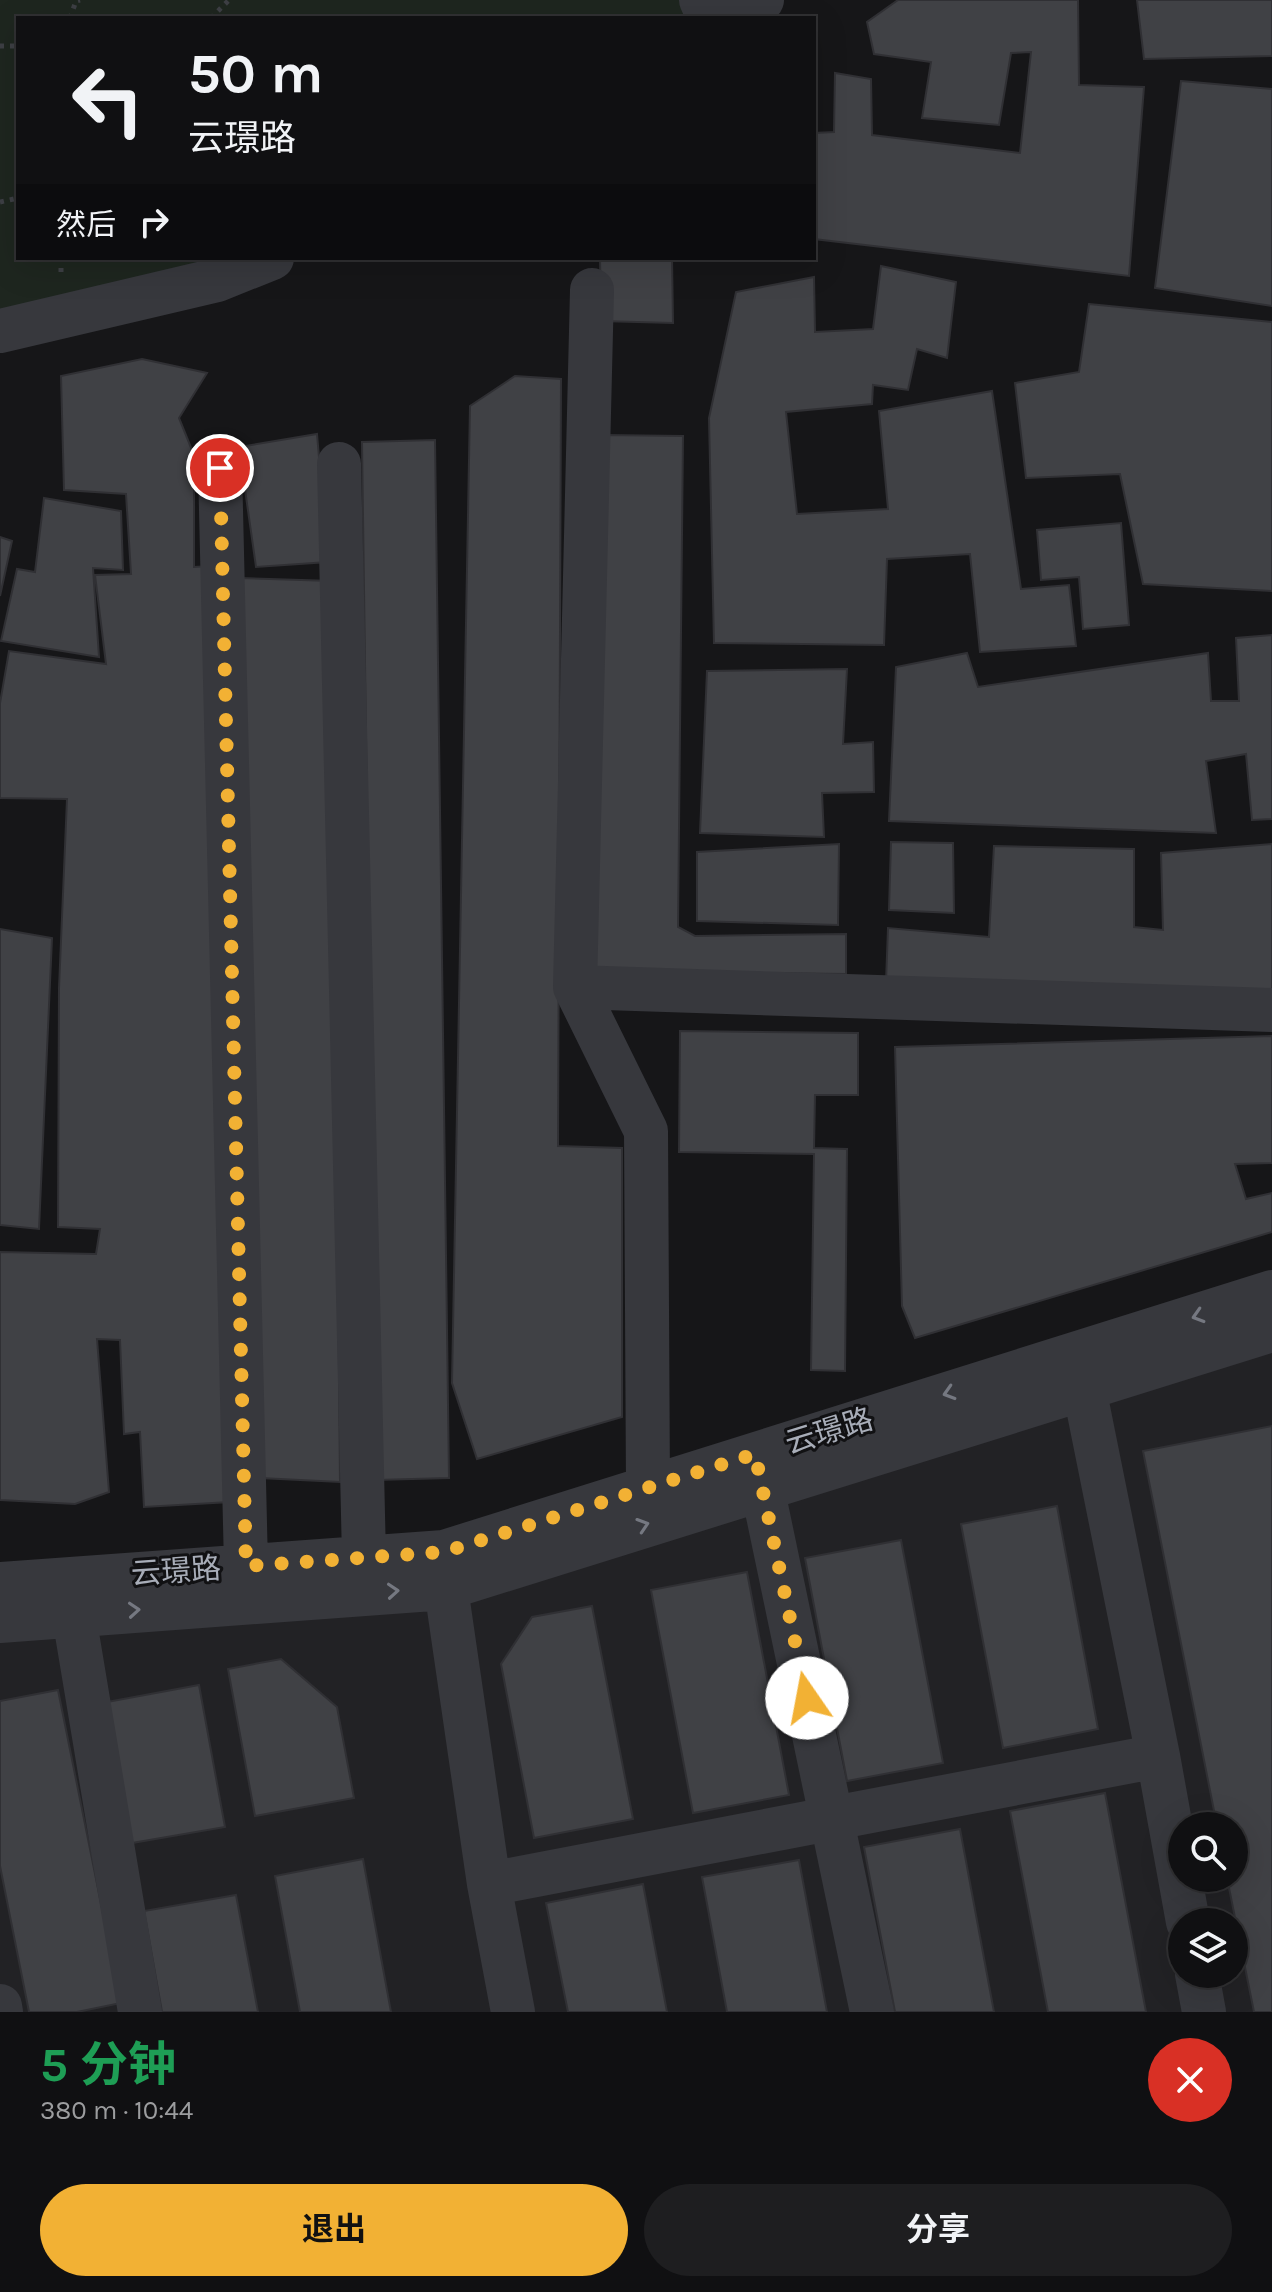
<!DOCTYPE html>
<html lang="zh">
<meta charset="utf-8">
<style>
:root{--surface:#101012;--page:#1e1e20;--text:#f1f3f6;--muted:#9c9d9f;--line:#303032;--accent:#f2b134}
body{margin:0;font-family:Karla,"Noto Sans SC",sans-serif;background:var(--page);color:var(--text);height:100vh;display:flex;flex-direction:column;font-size:30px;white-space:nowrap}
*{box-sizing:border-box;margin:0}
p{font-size:26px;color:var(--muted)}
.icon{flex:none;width:44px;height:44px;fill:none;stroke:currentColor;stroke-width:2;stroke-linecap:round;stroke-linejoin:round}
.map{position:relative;height:2012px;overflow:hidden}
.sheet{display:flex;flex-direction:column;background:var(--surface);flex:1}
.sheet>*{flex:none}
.guide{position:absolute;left:16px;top:16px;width:800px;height:244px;border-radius:0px;box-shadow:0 8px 32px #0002,0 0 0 2px var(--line);background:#101012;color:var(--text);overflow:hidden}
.fabs{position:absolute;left:1168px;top:1812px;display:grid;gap:16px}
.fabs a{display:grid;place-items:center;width:80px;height:80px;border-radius:50%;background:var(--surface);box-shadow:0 8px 32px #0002,0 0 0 2px var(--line);font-size:40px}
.pin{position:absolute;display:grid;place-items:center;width:68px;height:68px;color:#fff;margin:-34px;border:4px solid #fff;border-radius:50%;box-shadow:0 2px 8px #0007}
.me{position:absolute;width:88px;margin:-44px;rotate:348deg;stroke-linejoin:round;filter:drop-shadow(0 0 6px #0008)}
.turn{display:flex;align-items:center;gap:28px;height:168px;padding:0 40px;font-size:36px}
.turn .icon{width:104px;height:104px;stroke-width:2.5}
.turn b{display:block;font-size:56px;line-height:68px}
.then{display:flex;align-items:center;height:76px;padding:0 40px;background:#0003;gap:16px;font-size:30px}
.round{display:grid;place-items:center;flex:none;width:84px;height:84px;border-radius:42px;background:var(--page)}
.summary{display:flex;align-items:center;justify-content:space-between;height:136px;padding:0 40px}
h1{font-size:48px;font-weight:700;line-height:60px;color:#1e9e55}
.button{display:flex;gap:16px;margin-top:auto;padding:16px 40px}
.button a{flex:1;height:92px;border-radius:48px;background:var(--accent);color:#111;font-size:32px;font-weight:700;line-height:92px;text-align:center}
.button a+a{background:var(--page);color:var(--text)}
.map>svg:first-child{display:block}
.built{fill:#222225;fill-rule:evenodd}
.green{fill:#1e261f}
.building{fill:#404145;stroke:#303034;stroke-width:2}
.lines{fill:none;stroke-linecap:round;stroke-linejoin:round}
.path{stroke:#3d3f44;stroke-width:5;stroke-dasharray:4 6;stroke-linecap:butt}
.minor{stroke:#37383d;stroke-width:44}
.oneway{stroke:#757881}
.route{stroke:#f2b134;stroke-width:14;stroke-dasharray:0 25.2}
.labels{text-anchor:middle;stroke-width:6;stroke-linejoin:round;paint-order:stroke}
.street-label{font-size:30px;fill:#a8adb8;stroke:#111113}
</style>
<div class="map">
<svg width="1272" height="2012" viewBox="0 0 1272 2012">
<rect width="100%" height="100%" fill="#161618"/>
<path class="built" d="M1272,1292v720h-1272v-428l444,-32zM1182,1826h52v52h-52zM1182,1922h52v52h-52z"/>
<path class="green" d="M0,0h775l-26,18h-731v240h254l-272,73z"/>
<path class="building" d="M898,0h180l1,85 65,2 -15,189 -315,-37v-106l20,-1 1,-59 36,6 1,56 148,18 11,-101 -20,1 -12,72 -77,-7 9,-56 -57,-8 -7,-32z
M1137,0h135v56l-128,3z
M1181,81l91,8v217l-117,-18z
M600,258h72l1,65 -72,-2z
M881,266l75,16 -9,76 -30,-9 -9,41 -35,-5 -1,19 -86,8 11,102 91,-5 -9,-98 113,-20 29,198 48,-4 7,61 -96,6 -10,-98 -83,5 -3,86 -170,-2 -5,-225 27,-126 78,-15 1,55 58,-3z
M1089,304l183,18v269l-129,-7 -23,-110 -94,4 -11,-95 64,-11z
M142,359l65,14 -28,45 15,37v112l15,-1 21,936 -86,5 -4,-75 -16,2 -4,-94 -23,-1 12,153 -34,12 -75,-4v-248l96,2 4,-25 -42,-2 1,-239 8,-189 -67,-1v-95l9,-52 97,13 -11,-89 36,-1 -5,-80 -62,-4 -3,-114z
M515,376l46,3 -3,767 64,2v269l-145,42 -25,-76 18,-977z
M317,434l11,128 -72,5 -17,-120z
M603,435l80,1 -5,491 17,9 151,-2v40l-257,-3z
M435,440l14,1038 -73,2 -14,-1038z
M44,498l77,13 2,59 -30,-2 6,89 -98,-16 16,-72 18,3z
M1121,523l8,102 -46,4 -4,-52 -38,3 -4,-50z
M0,537l12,4 -12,55z
M239,578l93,3 8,901 -80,-4z
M1272,635v184l-20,1 -6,-66 -40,7 10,72 -327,-12 7,-154 71,-14 11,34 230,-34 3,48h28l-3,-63z
M847,669l-4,75 30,-2 1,50 -52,1 2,44 -124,-4 7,-162z
M891,842l62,1 1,70 -65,-3z
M839,844l-1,81 -141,-4v-69z
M1272,844v150l-386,-12 2,-54 101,9 5,-91 140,3v78l29,3 -2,-77z
M0,929l52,9 -13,291 -39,-4z
M680,1031l178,2v62h-43l-1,53 33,1 -2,222 -34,-1 3,-216 -135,-2z
M1272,1036v127l-37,1 11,35 26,-6v39l-357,106 -13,-32 -7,-259z
M1272,1426v586h-18l-27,-134h7v-52h-17l-74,-375z
M1057,1506l41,223 -95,19 -42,-224z
M901,1540l42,223 -96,18 -42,-223z
M747,1572l42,223 -96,18 -42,-223z
M592,1606l41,213 -99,19 -33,-174 31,-47z
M281,1659l56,48 17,91 -99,18 -27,-147z
M199,1685l26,142 -93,16 -25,-141z
M58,1690l63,313 -44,9h-48l-29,-146v-165z
M1105,1793l41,219h-98l-38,-201z
M960,1829l34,183h-99l-31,-165z
M363,1859l28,153h-91l-25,-136z
M799,1860l28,152h-100l-25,-135z
M643,1884l24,128h-99l-22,-109z
M236,1895l22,117h-96l-18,-101z"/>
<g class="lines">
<path class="path" d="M70,18l6,-17 4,-1
M211,18l18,-18
M0,46h18
M0,202l18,-4
M61,258v19"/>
<path class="minor" d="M701,0l8,18
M735,18l27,-18
M0,331l217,-51 55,-22
M339,464l25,1094
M220,468l26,1098
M575,987l17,-697
M1078,1358l80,398
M756,1458l116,554
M648,1488l-2,-357 -71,-144 697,23
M444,1558l2,30 43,296 24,128
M0,1584l444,-32 828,-260
M69,1586l71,426
M0,1621l446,-33 826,-258
M489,1884l669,-128 30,166
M1197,1974l7,38
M0,2006l1,6"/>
</g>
<defs><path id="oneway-chevron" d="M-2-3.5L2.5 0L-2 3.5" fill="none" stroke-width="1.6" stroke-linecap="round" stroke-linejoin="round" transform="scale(2)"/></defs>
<g class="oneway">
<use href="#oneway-chevron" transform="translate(1198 1316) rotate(163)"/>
<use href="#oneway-chevron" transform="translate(949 1393) rotate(163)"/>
<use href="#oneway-chevron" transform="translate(643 1525) rotate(-18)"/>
<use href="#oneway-chevron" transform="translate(393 1591) rotate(-4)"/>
<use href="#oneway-chevron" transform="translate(134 1610) rotate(-4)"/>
</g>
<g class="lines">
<path class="route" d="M220,468l26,1098 198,-14 311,-98 52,244"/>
</g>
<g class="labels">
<g class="street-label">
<text transform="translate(829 1431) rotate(-17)" y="10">云璟路</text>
<text transform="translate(176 1571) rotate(-4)" y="10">云璟路</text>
</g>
</g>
</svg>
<div class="fabs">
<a><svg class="icon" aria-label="search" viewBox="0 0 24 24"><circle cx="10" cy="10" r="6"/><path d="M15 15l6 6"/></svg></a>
<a><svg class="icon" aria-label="layers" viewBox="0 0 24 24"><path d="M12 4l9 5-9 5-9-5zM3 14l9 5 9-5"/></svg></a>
</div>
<div class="pin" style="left:220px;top:468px;background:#d93025"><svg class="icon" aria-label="arrive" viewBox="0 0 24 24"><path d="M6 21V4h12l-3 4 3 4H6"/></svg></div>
<svg class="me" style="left:807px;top:1698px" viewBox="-20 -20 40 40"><circle r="19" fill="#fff"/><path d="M0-13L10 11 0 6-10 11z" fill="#f2b134"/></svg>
<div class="guide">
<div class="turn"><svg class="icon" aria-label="left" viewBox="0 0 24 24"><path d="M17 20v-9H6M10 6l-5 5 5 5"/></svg><div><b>50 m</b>云璟路</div></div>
<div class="then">然后<svg class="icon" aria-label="right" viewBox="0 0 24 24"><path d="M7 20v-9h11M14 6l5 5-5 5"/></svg></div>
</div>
</div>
<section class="sheet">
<div class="summary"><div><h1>5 分钟</h1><p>380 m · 10:44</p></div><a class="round" style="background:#d93025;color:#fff"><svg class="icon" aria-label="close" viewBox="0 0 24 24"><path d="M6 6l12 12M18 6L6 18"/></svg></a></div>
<div class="button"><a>退出</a><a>分享</a></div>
</section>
